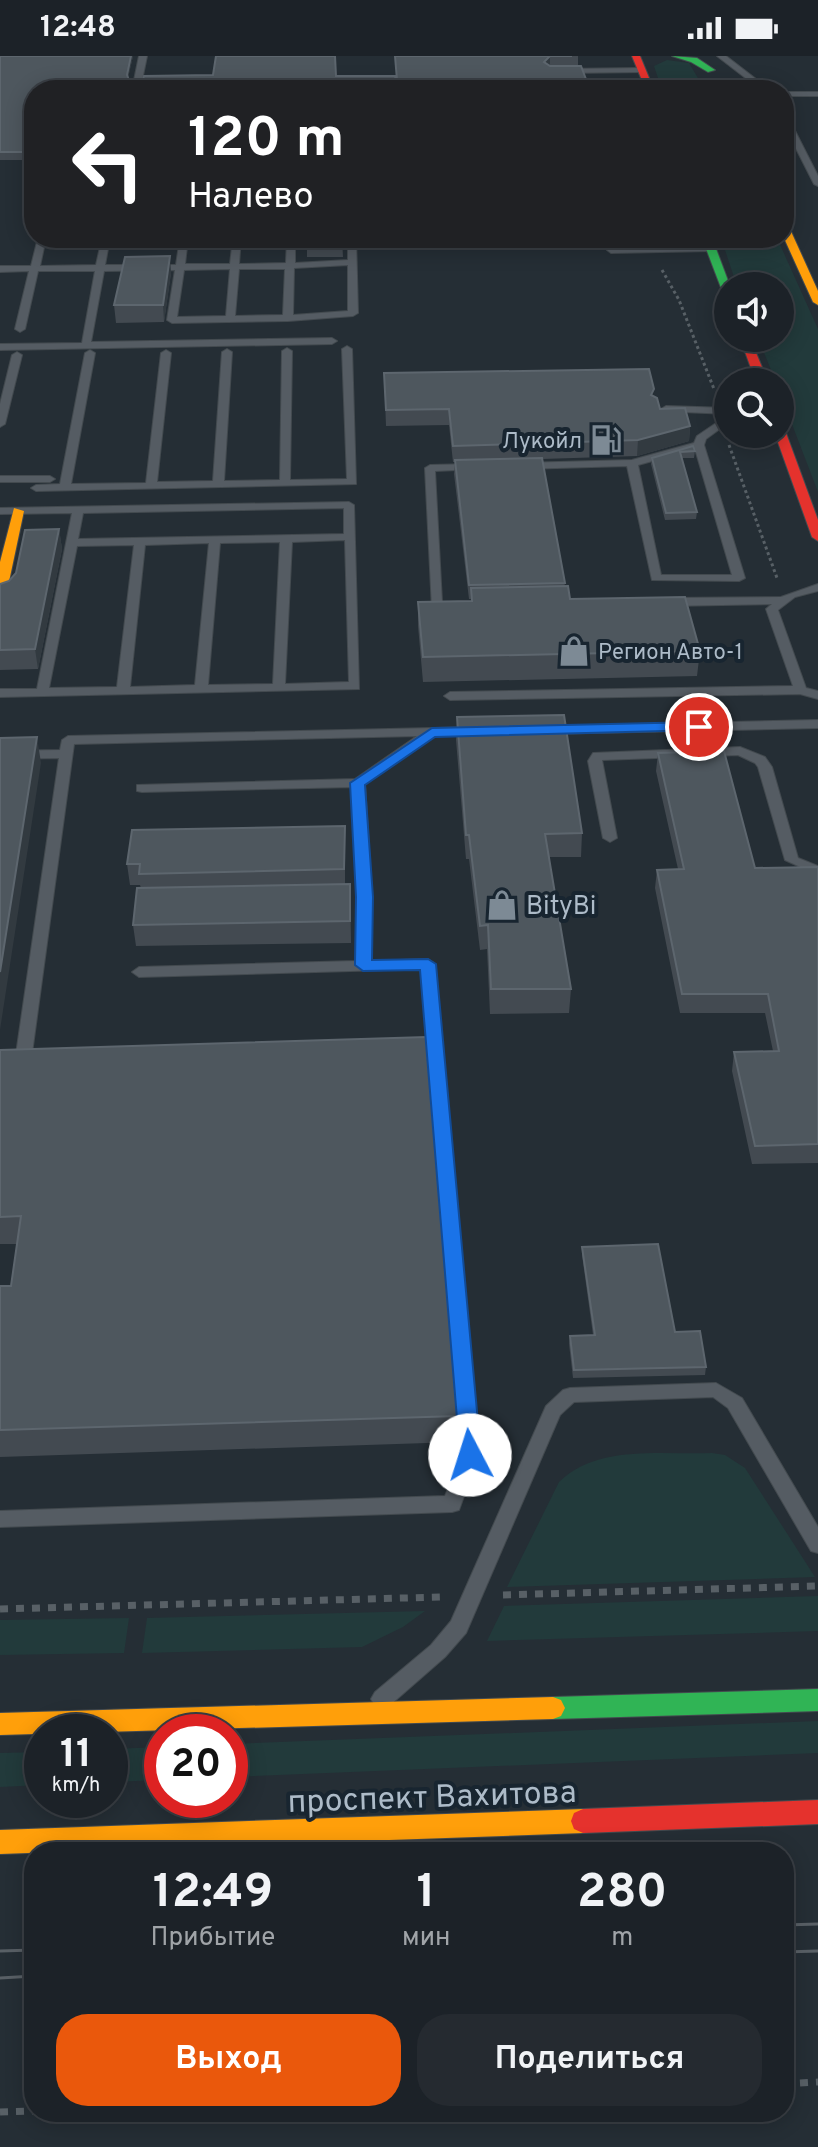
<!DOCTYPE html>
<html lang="ru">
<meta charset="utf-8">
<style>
:root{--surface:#1c2228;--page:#252a30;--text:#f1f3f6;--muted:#a0a4a8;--line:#3a3f45;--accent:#ea580c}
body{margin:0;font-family:Overpass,sans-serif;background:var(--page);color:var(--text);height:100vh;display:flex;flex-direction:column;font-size:30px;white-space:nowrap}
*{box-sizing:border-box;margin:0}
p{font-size:26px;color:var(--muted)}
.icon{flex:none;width:44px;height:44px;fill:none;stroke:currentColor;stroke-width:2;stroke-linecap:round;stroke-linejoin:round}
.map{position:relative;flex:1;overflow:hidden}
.panel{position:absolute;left:24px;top:1786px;width:770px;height:280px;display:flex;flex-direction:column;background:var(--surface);border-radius:32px;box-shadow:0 4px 20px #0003,0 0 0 2px var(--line)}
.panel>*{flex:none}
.hud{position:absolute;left:24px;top:24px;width:770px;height:168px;border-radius:32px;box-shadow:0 4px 20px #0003,0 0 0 2px var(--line);background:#202124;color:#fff;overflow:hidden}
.fabs{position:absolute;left:714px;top:216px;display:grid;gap:16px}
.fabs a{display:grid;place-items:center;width:80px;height:80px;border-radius:50%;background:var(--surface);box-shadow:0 4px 20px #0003,0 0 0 2px var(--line);font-size:40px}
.speed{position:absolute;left:24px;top:1658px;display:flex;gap:16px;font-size:40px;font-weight:700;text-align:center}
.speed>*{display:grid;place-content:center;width:104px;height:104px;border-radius:50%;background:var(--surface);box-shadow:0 4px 20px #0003,0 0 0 2px var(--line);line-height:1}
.speed small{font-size:20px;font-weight:400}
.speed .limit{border:12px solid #d22;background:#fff;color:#111}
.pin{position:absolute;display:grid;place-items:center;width:68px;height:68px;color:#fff;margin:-34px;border:4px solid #fff;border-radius:50%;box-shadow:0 2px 8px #0007}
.me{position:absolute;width:88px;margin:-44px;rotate:355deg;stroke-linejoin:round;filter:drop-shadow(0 0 6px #0008)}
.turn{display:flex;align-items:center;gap:28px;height:168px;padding:0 32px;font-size:36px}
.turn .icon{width:104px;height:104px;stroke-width:2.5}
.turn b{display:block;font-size:56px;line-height:68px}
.eta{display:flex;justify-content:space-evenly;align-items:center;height:136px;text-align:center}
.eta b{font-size:48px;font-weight:700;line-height:56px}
.cta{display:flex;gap:16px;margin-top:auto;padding:16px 32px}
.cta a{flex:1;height:92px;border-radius:32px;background:var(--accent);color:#fff;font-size:32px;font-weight:700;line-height:92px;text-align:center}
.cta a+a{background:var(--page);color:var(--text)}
.status{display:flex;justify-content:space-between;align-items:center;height:56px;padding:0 40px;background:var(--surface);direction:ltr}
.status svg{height:22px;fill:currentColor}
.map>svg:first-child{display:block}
.green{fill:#223a3b}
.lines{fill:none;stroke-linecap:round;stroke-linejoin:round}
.lane-casing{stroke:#434a4f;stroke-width:2}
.fast-casing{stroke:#434a4f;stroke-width:2}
.slow-casing{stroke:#434a4f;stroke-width:2}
.jam-casing{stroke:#434a4f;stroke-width:2}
.path-far1{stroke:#586066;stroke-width:3;stroke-dasharray:3 3;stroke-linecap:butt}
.path{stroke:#586066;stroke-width:7;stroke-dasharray:8 8;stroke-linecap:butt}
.lane{fill:#555c63;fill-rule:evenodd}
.fast{fill:#30b455;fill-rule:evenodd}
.slow{fill:#ff9f0a;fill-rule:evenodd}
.jam{fill:#e5322d;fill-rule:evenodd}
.tram{stroke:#596066;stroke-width:3}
.wall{fill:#434a51}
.shaded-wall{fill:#323a40}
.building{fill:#4e575e;stroke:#5d666e;stroke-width:2}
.route{fill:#1a73e8;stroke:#114b97;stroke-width:2}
.labels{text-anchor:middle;stroke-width:8;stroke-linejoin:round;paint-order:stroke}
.far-poi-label{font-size:22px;fill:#adbbc8;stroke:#182530;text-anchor:end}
.poi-label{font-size:26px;fill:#adbbc8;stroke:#182530;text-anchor:start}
.near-street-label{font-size:32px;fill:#adbbc8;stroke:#182530}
</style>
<div class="status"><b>12:48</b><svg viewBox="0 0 49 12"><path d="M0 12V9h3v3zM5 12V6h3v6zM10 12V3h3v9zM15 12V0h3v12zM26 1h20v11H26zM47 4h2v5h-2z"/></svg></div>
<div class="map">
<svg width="818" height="2091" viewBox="0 0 818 2091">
<rect width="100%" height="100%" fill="#252e35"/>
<path class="green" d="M667,4l22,3 16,27h-43l-8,-24z
M721,182h56l41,91v163l-38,-99v-11h-4l-18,-44h22v-52h-43z
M712,1397l13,2 20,13 70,109 -308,10 52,-105c39,-38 102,-27 153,-29z
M818,1540v35l-331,10 17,-35z
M425,1555l-22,16 -41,20 -220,6 5,-35z
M129,1562l-5,35 -124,2v-35z
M818,1665v32l-588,24v-33z
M162,1691v33l-52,2v-33z
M42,1696v33l-42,2v-34z"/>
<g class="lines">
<defs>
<path id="lane" d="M139,0h8l-7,34h-8z
M717,0h9l44,34h-9z
M642,12l3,4 -81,1 -4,-2 4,-2z
M784,36h34v4h-34z
M784,59l4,2 30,59v10l-4,-2 -30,-59z
M38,182h8l-6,28 56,-1 6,-27h8l-5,27h71l4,-27h8l-3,26h45l3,-26h8l-2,26 47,-1 1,-25h8v25l53,-3v-22h8l2,75 -5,3 -65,5 -116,2 -5,-3 8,-50 -71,1 -13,71 241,-4 5,3 -5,3 -332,6v-6l82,-1 13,-72h-57l-13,58 -5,3 -5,-3 14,-58 -29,1v-6h31zM348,209v46l-55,4 1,-47zM230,213l-4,47 -49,1 7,-47zM239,213h46l-2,46 -48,1z
M714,190l1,2 -4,3 -100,2 -4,-3 4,-3z
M347,290l5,3 4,135 -320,7 -5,-3 5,-3 24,-1 25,-131 5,-3 5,3 -24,131 75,-1 15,-130 5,-3 5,3 -14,129 56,-1 9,-129 5,-3 5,3 -8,129 56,-1 2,-129 5,-3 5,3 -2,129 57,-1 -5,-130z
M17,296l5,3 -17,69 -5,3v-23l12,-49z
M666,350l62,2v6l-66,-3 -1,-2z
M728,359v8l-22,16 -2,6 41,133 -6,3 -87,-1 -25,-114 -106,3 -5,-3 5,-3 111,-3 62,-17 3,-7zM695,393l37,126h-71l-23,-110z
M474,408l4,1v4l-43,2 7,131 12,1 2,3 -6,4 -18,-1 -7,-141 5,-3z
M0,420h50l5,3 -5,3h-50z
M349,446l5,3 5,184 -359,8v-8h37l35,-176 -72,1v-6zM344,452v26l-266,5 5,-26zM345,484l4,142 -64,2 7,-142zM280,486l-7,142 -65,1 12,-142zM209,487l-14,142 -65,2 15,-142zM134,489l-17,142 -68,1 28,-142z
M818,528v7l-23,6 -17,13 28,78 12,3v8l-18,-5 -350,6 -6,-4 6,-4 343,-6 -27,-77 6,-5 -106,2 -6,-4 6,-4 115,-1z
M818,664v8l-272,6 -6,-4 6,-4z
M479,671l5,1v6l-50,2 -69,48 7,113 -1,64 57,-2 7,5 44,491 -20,55 -7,2 -452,15v-16l445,-15 16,-41 -40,-486 -282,8 -7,-5 7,-5 217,-6 2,-64 -6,-110 -210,5 -5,-1v-6l218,-6 62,-43 -343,8 -44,324 -8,5 -8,-5 45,-310 -59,1v-8l60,-1 2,-10 6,-4z
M740,691l25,10 7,10 26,91 20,8v9l-33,-15 -27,-93 -3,-4 -17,-8 -136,5 15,78 -7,4 -7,-4 -15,-77 5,-8z
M716,1327l26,15 76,129v26l-7,-2 -83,-143 -15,-11 -139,5 -14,13 -94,218 -21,24 -56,49 -7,2 -7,-2 -4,-7 4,-7 56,-47 20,-24 95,-215 17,-16 7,-2z"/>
<path id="fast" d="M672,0l25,2 18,12 -7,2 -17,-10z
M702,182h10l18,48h-2v10l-5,-3z
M818,1633v22l-265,8 -8,-3 -4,-8 4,-8 8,-3z"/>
<path id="slow" d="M784,168l5,3 29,64v14l-5,-3 -29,-64z
M14,452l10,3 -17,80 -7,4v-33z
M553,1641l8,3 4,8 -4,8 -8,3 -553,16v-22z
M583,1753l9,4 3,8 -3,8 -9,4 -583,21v-24z"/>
<path id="jam" d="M632,0h8l14,34h-8z
M740,282h10l18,44h-12z
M780,374l6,3 32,87v21l-6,-4 -37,-103h5z
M818,1744v24l-235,9 -9,-4 -3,-8 3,-8 9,-4z"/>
</defs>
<use href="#lane" class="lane-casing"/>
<use href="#fast" class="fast-casing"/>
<use href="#slow" class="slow-casing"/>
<use href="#jam" class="jam-casing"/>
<path class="path-far1" d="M662,214l17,30 35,89
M729,389l48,133"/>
<path class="path" d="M503,1539l315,-9
M0,1553l441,-12
M784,2028l34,-2
M0,2056l34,-1"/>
<use href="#lane" class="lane"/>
<use href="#fast" class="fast"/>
<use href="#slow" class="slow"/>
<use href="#jam" class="jam"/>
<path class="tram" d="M784,1869l34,-1
M0,1895l34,-1
M784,1896l34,-1
M0,1922l34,-2"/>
</g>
<path class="wall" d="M0,0h133l-5,22 3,7 205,-9 61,9 -2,-29h183v10l12,24h-556v70h-34z
M307,182h35l1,19h-36z
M171,217l-7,49 -48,1 -2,-18z
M384,317l270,24 6,12 30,17 -1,15 -52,15 -95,3 23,127 5,13 130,52 -3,25 -274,6 -5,-56v-24l53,-1v-2h-2l-15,-125 1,-12h-2l-4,-37 -63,1z
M693,390l2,5 -1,7h-12l15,54 -1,7 -31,1 -14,-56 1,-6z
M59,473l3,20 -24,120 -38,1v-86l9,-3z
M457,661l125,116 -1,24h-32l22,132 -2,24 -79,1 -3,-65 -7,1 -11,-91h-3l-10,-119z
M658,697l97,115 63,-1v296l-66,1 -20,-93 2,-19 39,-1 -8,-38h-85l-25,-125 2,-18 21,-1 -22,-98z
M345,770v58h5l1,59 -215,3 -3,-21 8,-37 -1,-3h-10l-3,-21z
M0,994l458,366 -1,26 -457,15v-171h11l6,-42h-17z
M582,1191l93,85 31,35 -1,8 -132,3 -4,-34 1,-8 23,-1 -11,-80z"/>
<path class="shaded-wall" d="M131,0h2l-6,26v-7z
M550,0v10l-6,-4z
M170,200l1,17 -7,49 -1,-17z
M690,370l-1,15 -52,15 1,-16z
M59,473l3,20 -24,120 -3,-20z
M37,681l4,26 -41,267v-58z"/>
<path class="building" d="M0,0h131l-4,19 4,10h10l3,-9 69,-1 3,-19h119l1,20h59l3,14h-364v62h-34z
M395,0h177h-22l-6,6 6,4h31l9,24h-102l-1,-10h-90z
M307,182h35v10l-35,1z
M170,200l-7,49h-49l11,-48z
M649,313l5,20 -3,6 6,3 3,11 25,-1 5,18 -52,14 -185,6 -4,-37 -63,1 -2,-37z
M693,390l2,5 -15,1 17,60 -31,1 -14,-55z
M542,402l23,125 -96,2 -14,-125z
M59,473l-24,120 -35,1v-66l9,-3 7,-8 9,-43z
M568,530l2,13 115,-2 15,54 -277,6 -5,-55 54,-1 -1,-13z
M564,659l18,118 -37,1 26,155h-80l-3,-64 -8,1 -11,-91h-3l-9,-118z
M37,681l-37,235v-234z
M724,695l31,117 63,-1v277l-63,2 -21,-94 45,-1 -11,-57h-86l-25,-124 27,-1 -26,-116z
M345,770l-1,43 -205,5 1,-10h-13l5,-34z
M350,828v37l-217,4 4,-37z
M426,981l32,379 -458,14v-144h11l10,-70 -21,1v-167z
M658,1188l17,88 25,-1 6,36 -132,3 -4,-34 25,-1 -13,-88z"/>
<path class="route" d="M699,666l7,5 -2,3 -269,7 -70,48 8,112 -1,63 56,-1 8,5 45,491 -3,7 -8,2 -7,-2 -3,-7 -40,-485 -57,1 -8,-6 1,-68 -6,-114 82,-55z"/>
<defs>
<symbol id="fuel-bare" viewBox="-9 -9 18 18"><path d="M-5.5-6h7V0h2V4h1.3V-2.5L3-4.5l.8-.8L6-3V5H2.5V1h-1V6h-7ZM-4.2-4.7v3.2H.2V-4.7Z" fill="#7d8a95" stroke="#182530" stroke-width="2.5" paint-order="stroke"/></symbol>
<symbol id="shop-bare" viewBox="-9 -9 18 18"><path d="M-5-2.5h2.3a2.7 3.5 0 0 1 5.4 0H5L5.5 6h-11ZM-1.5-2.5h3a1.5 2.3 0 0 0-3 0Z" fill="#7d8a95" stroke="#182530" stroke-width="2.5" paint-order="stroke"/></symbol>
</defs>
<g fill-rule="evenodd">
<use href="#fuel-bare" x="584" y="362" width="44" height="44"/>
<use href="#shop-bare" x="552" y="573" width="44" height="44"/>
<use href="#shop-bare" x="480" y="827" width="44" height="44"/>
</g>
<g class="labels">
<g class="far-poi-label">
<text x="582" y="392">Лукойл</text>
<text x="598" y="603" text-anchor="start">Регион Авто-1</text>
</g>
<g class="poi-label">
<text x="526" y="858">BityBi</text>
</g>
<g class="near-street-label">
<text transform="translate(432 1740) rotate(-2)" y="11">проспект Вахитова</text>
</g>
</g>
</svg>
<div class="fabs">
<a><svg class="icon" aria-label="sound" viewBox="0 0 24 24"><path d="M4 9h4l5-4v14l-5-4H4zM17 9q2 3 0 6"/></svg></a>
<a><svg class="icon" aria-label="search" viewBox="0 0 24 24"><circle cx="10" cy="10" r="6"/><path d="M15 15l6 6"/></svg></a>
</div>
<div class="speed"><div>11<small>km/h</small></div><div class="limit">20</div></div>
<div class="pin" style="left:699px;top:671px;background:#d93025"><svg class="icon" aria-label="arrive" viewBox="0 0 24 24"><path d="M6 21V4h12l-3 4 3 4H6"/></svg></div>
<svg class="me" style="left:470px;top:1399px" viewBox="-20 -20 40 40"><circle r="19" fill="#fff"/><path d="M0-13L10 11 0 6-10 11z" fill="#1a73e8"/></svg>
<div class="hud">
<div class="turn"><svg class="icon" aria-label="left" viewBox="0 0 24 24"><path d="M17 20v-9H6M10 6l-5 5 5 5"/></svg><div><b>120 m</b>Налево</div></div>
</div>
<section class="panel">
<div class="eta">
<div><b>12:49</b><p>Прибытие</p></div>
<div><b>1</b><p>мин</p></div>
<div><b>280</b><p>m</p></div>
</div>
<div class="cta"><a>Выход</a><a>Поделиться</a></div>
</section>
</div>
